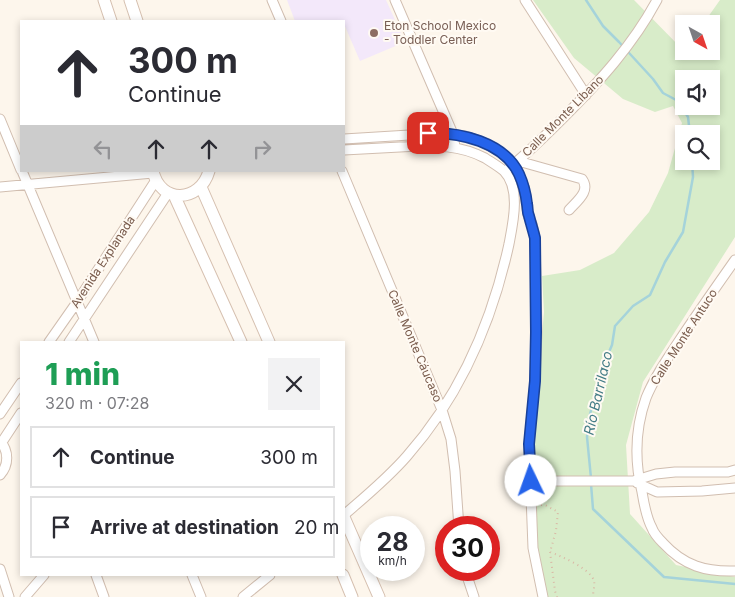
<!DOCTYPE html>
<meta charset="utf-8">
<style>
:root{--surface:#fff;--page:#f2f2f3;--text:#2b2b33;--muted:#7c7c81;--line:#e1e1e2}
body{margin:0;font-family:Inter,sans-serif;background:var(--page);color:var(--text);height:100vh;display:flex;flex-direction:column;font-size:19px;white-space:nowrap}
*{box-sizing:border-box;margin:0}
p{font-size:16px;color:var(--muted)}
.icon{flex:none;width:28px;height:28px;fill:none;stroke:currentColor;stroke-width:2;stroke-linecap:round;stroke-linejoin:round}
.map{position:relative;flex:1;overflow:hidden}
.side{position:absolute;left:20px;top:341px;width:325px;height:235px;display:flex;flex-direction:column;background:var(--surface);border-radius:0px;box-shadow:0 2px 8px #0003}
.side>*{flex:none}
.hud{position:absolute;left:20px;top:20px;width:325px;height:152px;border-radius:0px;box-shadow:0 2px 8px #0003;background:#fff;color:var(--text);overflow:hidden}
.needle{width:32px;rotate:140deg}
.tools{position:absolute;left:675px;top:15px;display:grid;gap:10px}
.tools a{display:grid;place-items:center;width:45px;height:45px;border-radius:0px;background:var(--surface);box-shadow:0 2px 8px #0003;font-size:25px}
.speed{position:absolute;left:360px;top:516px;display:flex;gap:10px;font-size:25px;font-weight:700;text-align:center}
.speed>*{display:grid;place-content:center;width:65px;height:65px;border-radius:50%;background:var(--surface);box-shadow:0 2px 8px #0003;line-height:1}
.speed small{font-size:12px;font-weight:400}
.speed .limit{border:8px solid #d22;background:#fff;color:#111}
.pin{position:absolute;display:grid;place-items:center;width:42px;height:42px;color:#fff;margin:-21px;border-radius:10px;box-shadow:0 2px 8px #0006}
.me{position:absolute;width:55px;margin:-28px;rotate:357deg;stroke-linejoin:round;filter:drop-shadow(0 0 4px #0008)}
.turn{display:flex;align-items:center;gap:18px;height:105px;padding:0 25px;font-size:22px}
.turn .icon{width:65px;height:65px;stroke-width:2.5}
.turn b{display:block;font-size:35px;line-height:42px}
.lanes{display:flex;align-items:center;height:48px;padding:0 25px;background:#0003;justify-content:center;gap:25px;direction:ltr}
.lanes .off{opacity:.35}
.round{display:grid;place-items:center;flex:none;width:52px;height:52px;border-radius:0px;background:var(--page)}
.overview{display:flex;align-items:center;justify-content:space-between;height:85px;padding:0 25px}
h1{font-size:30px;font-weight:800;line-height:38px;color:#1e9e55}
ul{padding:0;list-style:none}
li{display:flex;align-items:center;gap:15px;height:62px;margin:0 10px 8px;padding:0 15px;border:2px solid var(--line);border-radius:0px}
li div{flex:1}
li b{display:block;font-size:19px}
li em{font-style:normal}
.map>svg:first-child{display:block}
.education{fill:#f3e8fa}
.green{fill:#d8ecc9;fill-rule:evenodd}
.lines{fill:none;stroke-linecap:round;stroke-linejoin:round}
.stream{stroke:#a5d3da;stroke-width:2.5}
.street-casing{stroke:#d1beb0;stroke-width:11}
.secondary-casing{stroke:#d6c0b0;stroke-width:13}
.path{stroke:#d9b8a5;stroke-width:2;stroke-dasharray:1 4;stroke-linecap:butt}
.street{stroke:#fff;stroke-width:9}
.secondary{stroke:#fff;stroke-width:11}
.route-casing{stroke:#184099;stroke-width:12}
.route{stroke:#2563eb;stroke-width:9}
.education-dot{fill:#8d6e63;stroke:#fffaf3;stroke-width:2}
.labels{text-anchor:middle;stroke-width:4;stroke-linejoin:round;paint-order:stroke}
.education-label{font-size:12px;fill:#785e54;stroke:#fffaf3;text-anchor:start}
.street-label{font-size:12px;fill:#7a5c4d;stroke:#fffaf3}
.water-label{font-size:14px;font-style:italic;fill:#437c86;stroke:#fffaf3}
</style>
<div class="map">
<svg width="735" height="597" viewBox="0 0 735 597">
<rect width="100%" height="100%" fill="#fdf6ec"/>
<path class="education" d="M287,0h99l19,42 -45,19 -16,-37v-3h-49z"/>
<path class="green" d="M533,0h101l49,50 1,-1v2h27v-27h-8l17,-24h15v237l-92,145 -17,63 4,69 46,51 59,12v20h-189l-10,-50 -1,-103 5,-87 4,-45 -2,-36 38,-6 34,-17 35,-41 19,-39 14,-50 -9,-17 -18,6 -32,-13 -49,-41zM684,79h27v27h-27zM684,134h27v27h-27z"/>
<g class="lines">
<path class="stream" d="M586,0l17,26 16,16 34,37 10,14 15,8 10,16 2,17
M591,478l-4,-41 2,-19 14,-52 9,-21 3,-19 18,-20 17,-11 15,-33 18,-30 10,-55 -1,-16
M591,484l2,25 71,68 71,7"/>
<defs>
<path id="street" d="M272,0l9,21
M395,0l58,134 2,13
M525,0l61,95
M0,119l21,51
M344,139l98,-6 23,3 15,5 14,7 11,8 9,9 5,9 5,13 4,28 4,9 3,14 2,93 -2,50 -6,63 4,104 10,49
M344,150c19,-1 37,-2 56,-3 31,-1 56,-4 85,11 6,4 13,8 19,13 17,17 9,52 5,73 -17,78 -49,152 -102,212 -19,22 -41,40 -63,59
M518,161l64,18c9,12 -5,22 -13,31
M509,168c19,-15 37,-33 54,-50 36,-36 70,-73 94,-118
M22,171l72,171
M342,171l100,239 9,29 4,32 4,57
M0,187l153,-14
M735,260c-19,27 -38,54 -56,81 -12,18 -25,37 -33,57 -11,31 -12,61 -4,94 2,12 4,25 10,36 2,6 7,11 11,15 21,23 43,29 72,28
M49,342l28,-40 79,-122
M69,342l99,-149
M0,414l21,-31
M0,441c9,10 9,24 0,34
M2,442l19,-29
M531,481h102l23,-7 19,-2h53l7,-2
M637,483l20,9 45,-1 33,-3
M0,569l9,28
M465,570l9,27
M96,575l8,22
M192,575l9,22
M25,597l19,-22
M243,597l27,-22"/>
<path id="secondary" d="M104,0l7,21
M130,0l7,21
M153,171c7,33 47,32 56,0
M201,187l68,155
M174,195l67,147
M344,517l35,80
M343,575l9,22"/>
</defs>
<use href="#street" class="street-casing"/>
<use href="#secondary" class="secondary-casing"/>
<path class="path" d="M541,505h4l13,7 -2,19 -6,21c11,4 41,17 44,29 1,4 -1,11 -1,16
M550,552l5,39 2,6"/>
<use href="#street" class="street"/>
<use href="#secondary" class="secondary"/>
</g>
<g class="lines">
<defs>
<path id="route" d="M428,133c32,-1 76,9 91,41 4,9 7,20 8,30 1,4 0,8 2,12 2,8 4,14 6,22l1,94 -1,49 -6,63 2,37"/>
</defs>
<use href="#route" class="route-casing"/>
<use href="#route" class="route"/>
</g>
<circle class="education-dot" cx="374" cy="33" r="5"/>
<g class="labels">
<g class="education-label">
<text x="384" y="30">Eton School Mexico<tspan x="384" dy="14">- Toddler Center</tspan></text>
</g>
<g class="street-label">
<text transform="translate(563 116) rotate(-45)" y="4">Calle Monte Líbano</text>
<text transform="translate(103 262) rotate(-57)" y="4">Avenida Explanada</text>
<text transform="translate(684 337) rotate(-57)" y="4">Calle Monte Antuco</text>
<text transform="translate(415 346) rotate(67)" y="4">Calle Monte Cáucaso</text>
</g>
<g class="water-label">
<text transform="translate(598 393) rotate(-77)" y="5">Río Barrilaco</text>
</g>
</g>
</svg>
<div class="tools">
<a><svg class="needle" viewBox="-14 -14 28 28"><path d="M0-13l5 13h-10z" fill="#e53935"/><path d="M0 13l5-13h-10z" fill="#7c7c81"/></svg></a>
<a><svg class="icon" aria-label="sound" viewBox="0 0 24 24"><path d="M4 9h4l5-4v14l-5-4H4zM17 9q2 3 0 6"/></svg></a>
<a><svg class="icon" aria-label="search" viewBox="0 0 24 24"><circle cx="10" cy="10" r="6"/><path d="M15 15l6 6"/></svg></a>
</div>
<div class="speed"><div>28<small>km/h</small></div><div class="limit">30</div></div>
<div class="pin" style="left:428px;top:133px;background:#d93025"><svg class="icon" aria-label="arrive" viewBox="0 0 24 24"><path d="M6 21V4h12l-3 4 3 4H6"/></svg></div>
<svg class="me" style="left:531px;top:481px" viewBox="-20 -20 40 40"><circle r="19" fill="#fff"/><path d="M0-13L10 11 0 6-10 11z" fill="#2563eb"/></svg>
<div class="hud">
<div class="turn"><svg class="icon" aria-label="ahead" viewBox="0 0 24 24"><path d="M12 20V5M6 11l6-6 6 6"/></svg><div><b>300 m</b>Continue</div></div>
<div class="lanes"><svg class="icon off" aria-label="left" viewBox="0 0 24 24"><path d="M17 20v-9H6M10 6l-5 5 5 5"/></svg><svg class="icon" aria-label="ahead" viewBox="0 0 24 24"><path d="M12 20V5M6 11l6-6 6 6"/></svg><svg class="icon" aria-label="ahead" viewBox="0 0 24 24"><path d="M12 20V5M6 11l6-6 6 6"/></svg><svg class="icon off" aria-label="right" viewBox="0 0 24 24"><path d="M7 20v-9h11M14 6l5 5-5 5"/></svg></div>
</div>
<section class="side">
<div class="overview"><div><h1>1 min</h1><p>320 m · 07:28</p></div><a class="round"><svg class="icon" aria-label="close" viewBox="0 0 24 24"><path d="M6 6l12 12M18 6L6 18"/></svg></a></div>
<ul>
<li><svg class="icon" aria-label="ahead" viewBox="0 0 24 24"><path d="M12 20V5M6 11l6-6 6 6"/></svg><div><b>Continue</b></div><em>300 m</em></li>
<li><svg class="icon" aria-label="arrive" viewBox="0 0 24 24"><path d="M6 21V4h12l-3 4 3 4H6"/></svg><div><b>Arrive at destination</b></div><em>20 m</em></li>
</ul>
</section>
</div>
